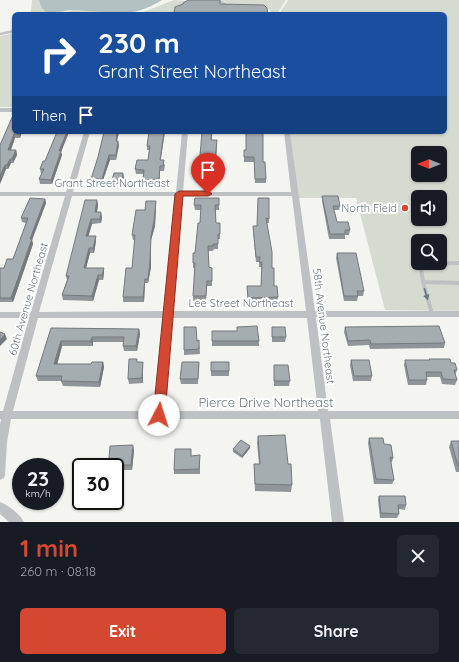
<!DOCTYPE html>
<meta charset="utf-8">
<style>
:root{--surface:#171b24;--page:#242831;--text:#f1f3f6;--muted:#9ea1a6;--accent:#d44831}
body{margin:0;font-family:Quicksand,sans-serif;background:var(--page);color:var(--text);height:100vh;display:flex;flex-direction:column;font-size:15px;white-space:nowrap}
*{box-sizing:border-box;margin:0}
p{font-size:13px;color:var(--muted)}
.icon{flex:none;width:22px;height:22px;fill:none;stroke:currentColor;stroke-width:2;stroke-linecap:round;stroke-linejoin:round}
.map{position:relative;height:522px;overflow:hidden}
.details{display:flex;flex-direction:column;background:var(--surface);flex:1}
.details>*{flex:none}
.top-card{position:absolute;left:12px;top:12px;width:435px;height:122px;border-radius:6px;box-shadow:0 1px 3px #0004;background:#1a4fa0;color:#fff;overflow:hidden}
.needle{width:26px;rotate:270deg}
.buttons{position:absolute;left:411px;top:146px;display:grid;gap:8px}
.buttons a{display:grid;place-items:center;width:36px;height:36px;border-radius:6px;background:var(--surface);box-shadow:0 1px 3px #0004;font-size:20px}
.speed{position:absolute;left:12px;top:458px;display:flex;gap:8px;font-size:20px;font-weight:700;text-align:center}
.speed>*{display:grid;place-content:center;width:52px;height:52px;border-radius:50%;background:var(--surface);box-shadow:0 1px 3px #0004;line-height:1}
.speed small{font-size:10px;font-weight:400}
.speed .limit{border:2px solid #111;border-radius:6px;background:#fff;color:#111}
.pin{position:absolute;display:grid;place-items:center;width:34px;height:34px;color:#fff;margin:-41px -17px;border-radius:50% 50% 50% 0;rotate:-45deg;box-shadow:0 0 4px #0007}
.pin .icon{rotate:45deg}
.me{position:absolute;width:44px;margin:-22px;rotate:5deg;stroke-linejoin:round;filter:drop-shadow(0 0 3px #0008)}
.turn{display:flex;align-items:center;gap:14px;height:84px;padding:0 20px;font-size:18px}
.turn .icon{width:52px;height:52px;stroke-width:2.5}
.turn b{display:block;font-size:28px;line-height:34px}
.then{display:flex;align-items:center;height:38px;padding:0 20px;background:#0003;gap:8px;font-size:15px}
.round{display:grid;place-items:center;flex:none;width:42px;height:42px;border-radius:6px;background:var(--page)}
.summary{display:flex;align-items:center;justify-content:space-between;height:68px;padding:0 20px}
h1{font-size:24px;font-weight:700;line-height:30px;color:var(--accent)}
.primary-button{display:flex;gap:8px;margin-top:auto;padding:8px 20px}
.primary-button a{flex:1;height:46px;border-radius:6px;background:var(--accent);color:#fff;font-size:16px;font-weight:700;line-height:46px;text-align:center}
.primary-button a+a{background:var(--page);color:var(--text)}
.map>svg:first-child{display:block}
.green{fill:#d6dbd2;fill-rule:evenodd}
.water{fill:#b4c1c3}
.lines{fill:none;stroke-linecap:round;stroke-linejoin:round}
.service-far1{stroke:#bdc1c4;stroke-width:2.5}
.service{stroke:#bdc1c4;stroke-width:4}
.minor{fill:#bdc1c4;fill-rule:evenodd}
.wall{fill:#8f9598}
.shaded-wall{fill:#74797c}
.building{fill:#a6adb1;stroke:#74797c}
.oneway{fill:#66767f}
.route{fill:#d44831;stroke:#8a2f20}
.poi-dot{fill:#d44831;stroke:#fff;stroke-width:1.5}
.labels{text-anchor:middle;stroke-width:4;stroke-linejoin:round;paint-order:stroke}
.street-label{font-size:11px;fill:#66767f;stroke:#fff}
.poi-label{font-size:11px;fill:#66767f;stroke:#fff;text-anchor:end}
.near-street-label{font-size:13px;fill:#66767f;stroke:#fff}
</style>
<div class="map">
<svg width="459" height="522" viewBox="0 0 459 522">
<rect width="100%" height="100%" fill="#f4f4f1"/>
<path class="green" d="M32,0h7l2,7 26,5 9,-3 52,4 -95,1 -2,-2z
M174,0l46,3 4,1 -30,-2 -23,12h-33z
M201,0h85l-9,14h-5l-3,-5h-31l-14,-8z
M288,0h171v311l-74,-1 -29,-112h-57l-9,-66h155v-118h-166zM418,153h22v22h-22zM418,197h22v22h-22zM418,241h22v22h-22z
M14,33v74h-14v-71z"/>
<path class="water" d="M39,0h123c-28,18 -44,12 -75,11 -4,0 -8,-2 -12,-1 -9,0 -18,2 -28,3l-6,-6z"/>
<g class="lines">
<path class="service-far1" d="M0,34l14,-3"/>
<path class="service" d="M423,282l-2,-13 2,-5 36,-1
M432,314l-9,-32 36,1"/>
<path class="minor" d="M195,0l27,1 16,8 -4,1 -13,-7 -24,-2z
M0,108h14v4h-14z
M84,132h6l-17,60h103l6,-60h6l-5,60h108l-7,-60h6l25,179h144v6h-143l12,94h131v8h-129l14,103h-12l-12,-103h-309l-4,23 -2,33 -1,3 -4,2v-55l1,-6h-1v-8h3l26,-93h-29v-6h31l34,-116h-65v-4h66zM72,196h104l-12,115 -125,1zM183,196h109l14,115h-133zM38,318h126l-10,93h-141zM172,318h135l11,93h-154z
M0,502c8,3 20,12 24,20h-15l-9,-8z"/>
</g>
<path class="wall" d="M220,0v4l48,10h-94v-1z
M14,113l8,19 -2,6h-5l-4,12h5l1,5 -4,8h-2l-3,6h-2l-6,15z
M57,132h12l-8,20 1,3 -10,29h-12l-1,-5 3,-6h-1l-1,-4 5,-8z
M104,132h15l-2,9 2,4 -3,15h-6l-8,23h-10l-1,-4 7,-22z
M149,132l12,28 4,5 -1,6h-4l-1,13h-15l-1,-4 1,-6h-8l-1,-5 13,-9 1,-10h-2v-4z
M202,132h10v8l5,4 -3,40h-15z
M244,150l19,12 3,17v4h-11l-1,-21h-10z
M124,177l-1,7h-11v-4z
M322,196l18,10 -1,4h-5l3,12 13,8 -1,5h-4v4h-16l-7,-38z
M219,198v12h-3v13h4v16h-2v10h-4l-1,2h-5l1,16 3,1v18h-5l-1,15h-13v-5l2,-28h-2v-15h2l5,-30 1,-13h-6l-1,-5z
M258,198l11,21v4h-2l7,63 4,11 -1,5 -29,1 -1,-17h14l1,-19h-3v-5h-3l-3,-31v-5h4z
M45,199l1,4 -14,37 1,4 -20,58h-13v-34h4l9,-9 13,-36 -4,-1 -1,-4z
M97,200l1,5 -1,7 5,5 -1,6 -9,1 -4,12h8v5l-2,12h-4l-4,15h18v4l-1,8h-4l-6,21 -30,-1 -1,-5 5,-15 -1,-4z
M156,206l-1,20 -4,14v27l-3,16h-3l-1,19h-21v-5l9,-29 3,-28h-2l-1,-5 13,-25z
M337,253l27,38 -1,5h-5l-1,5h-13l-8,-43z
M237,327l22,14v5h-47v-5l25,-10z
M272,327l14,10 -1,5h-13z
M345,327l100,16 -1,5 -74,1 -1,-4 -21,1 -4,-14z
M51,328l88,1 1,5 -3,17h-13l-1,-5 1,-4h-31v4h-31l-5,18h34l12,-2 1,5 -4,20 -37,-1 -2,-5h-23l-2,-5z
M199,340l1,14 -16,1v-5l13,-9z
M429,359l22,4 6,7 -2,5 2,5 -2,5 -13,-1 -2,-7h-13v3l-1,5h-18l-4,-20 1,-5h24z
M351,360l21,16 -1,5h-18l-3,-16z
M199,362l-1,22h-17l-1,-5z
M211,362h18v14h-18z
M274,365l16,16 -1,5h-15z
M143,367v16l-14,1 -1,-5z
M258,436l30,28 4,21 -1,7 -36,-1 -1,-27h5l-2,-21z
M369,438l15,6 9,14 -1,4h-1l3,18 -2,4h-18l-6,-41z
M451,441h8v31h-3l-7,-25z
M250,448l-8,10 -9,-6v-3z
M134,450l-2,20h-15l-1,-7 -6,1 -1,-5z
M192,456l8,4v14h-26v-4z
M379,496l27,9 -1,5 -7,-1 1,5 -2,4h-17l-2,-18z"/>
<path class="shaded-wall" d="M19,132h3l-2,6 -1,-4z
M67,132h2l-8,20 1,3 -10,29 -1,-4 8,-29z
M117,132h2l-3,13v-4z
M164,132h1l-5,33v-5z
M14,134l1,4 -6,17 -1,-5z
M217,140v4l-3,40 -1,-5z
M118,141l1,4 -3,15v-5z
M16,150l1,5 -4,8 -1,-4z
M109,155l1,5 -8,23v-4z
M10,159l1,4 -3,6 -1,-4z
M5,165l1,4 -6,15v-8z
M160,166v5l-1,13v-5z
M123,173l1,4 -1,7 -1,-4z
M45,199l1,4 -14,37 1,4 -20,58 -2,-4 19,-59z
M97,200l1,5 -2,12 -1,-5z
M156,201v5l-1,20 -4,14v27l-3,16v-4l3,-43z
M101,212l1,5 -1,6 -1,-4z
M91,219l1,5 -5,17 -1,-5z
M96,236v5l-2,12 -1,-5z
M89,248l1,5 -5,19 -1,-4z
M104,268v4l-1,8 -1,-5z
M98,275l1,5 -6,21 -1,-5z
M145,279v4l-1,19 -1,-5z
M139,329l1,5 -3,17 -1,-5z
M5,334l2,5 -7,7v-6z
M92,337l1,5v4l-2,-5z
M61,341l1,5 -6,23 -2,-5z
M103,362l1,5 -4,20 -1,-5z
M143,362v21l-1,-5z
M133,445l1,5 -2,20 -1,-5z
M250,446v2l-8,10v-2z"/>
<path class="building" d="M188,0h32v4l44,1 3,3 1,6h-71l-23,-1 1,-6 8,-3v-1z
M14,113v19h5v2h-5l-6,16h8l-4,9h-2l-3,6h-2l-5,11v-31z
M57,132h10l-8,19h2l-10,29 -12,-1 5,-10h-4l3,-8h2z
M104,132h13l-1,9h2l-2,14h-7l-7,24h-11l7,-22z
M149,132h15l-4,28h4l-1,6h-3l-1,13 -16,1 1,-10 -9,-1 2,-9h11l2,-14h-3z
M202,132h10l-1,8h6l-4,39h-15z
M246,132h17v30h2l1,17h-11l-1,-22h-10v-7h2z
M114,173h9l-1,7h-10z
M322,196h16l2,10h-7l4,16h11l2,8h-5v4h-15z
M30,198l15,1 -15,40h2l-21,59h-11v-30h4l3,-9h6l15,-41h-7z
M195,198h24v7h-4l1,18h4v11h-2v10h-5v2h-5l1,21 3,1v13h-5l-1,15h-13l2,-33h-2v-10h2l3,-30h2l1,-18h-7z
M258,198h11v21l-3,-1 6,34v16h2v18h3l1,11 -30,1 -1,-12h14l1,-24h-3l1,-5h-4l-3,-31h4z
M85,200h12l-2,12h6l-1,7h-9l-5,17h10l-3,12h-4l-5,20h20l-2,7h-4l-6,21 -30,-1 7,-19h-3z
M146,201h10l-2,20 -3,15 -1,26 -2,17h-3l-2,18h-20l3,-29h6l3,-33h-3l4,-25h9z
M337,253h19l8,38h-7l1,5h-14z
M257,326l2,15h-47v-10h25v-4z
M439,326l6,17 -74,1 -1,-4 -22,1 -3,-14z
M184,327h12l1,14 2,-1v9l-15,1z
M272,327h13l1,10h-14z
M51,328l88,1 -3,17h-13l1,-9h-32l-1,4h-30l-7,23h37l1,-2h11l-4,20 -38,-1 1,-5h-26z
M0,332l5,2 -5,6z
M129,359h8v3h6l-1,16 -14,1z
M429,359h21l1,4h4l2,7h-3l3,10 -14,-1 -2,-7h-15l1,8h-18l-4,-20h25z
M351,360h18l3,16h-18z
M182,362h17l-1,17h-18z
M211,362h18v9h-18z
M274,365h14l2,16h-16z
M285,435l3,29h3l1,21 -37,-1 -1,-20h6l-2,-28z
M369,438h14l1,6 7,1 2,13 -3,-1 4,23 -18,-1z
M241,440l9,6 -8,10 -9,-7z
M451,441h8v25h-1z
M133,445l-2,20h-15l1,-6h-8l1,-13z
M175,449h16v7l9,-1 -1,14 -25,1z
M379,496h26l1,9h-8l1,9 -18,-1z"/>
<defs><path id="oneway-solid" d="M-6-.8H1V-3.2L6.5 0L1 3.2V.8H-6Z"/></defs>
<use class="oneway" href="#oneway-solid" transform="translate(426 294) rotate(73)"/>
<path class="route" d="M179,191h29l4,3 -4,2h-25l-18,219 -2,3 -4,2 -4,-2 -2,-3 22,-221z"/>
<circle class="poi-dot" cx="405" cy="208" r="4"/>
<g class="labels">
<g class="street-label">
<text x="112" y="187">Grant Street Northeast</text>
<text transform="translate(28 299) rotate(-74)" y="4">60th Avenue Northeast</text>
<text x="241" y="307">Lee Street Northeast</text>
<text transform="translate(324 326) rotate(83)" y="4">58th Avenue Northeast</text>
</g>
<g class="poi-label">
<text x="397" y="212">North Field</text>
</g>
<g class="near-street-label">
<text x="266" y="407">Pierce Drive Northeast</text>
</g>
</g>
</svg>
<div class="buttons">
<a><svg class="needle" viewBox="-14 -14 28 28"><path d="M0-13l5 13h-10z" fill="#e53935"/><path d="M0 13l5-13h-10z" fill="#9ea1a6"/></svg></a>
<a><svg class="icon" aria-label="sound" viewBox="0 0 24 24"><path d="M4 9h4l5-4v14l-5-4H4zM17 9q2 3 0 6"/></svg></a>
<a><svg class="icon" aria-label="search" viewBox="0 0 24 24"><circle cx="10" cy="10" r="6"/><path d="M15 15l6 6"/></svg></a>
</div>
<div class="speed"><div>23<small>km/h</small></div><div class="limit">30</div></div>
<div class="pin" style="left:208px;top:194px;background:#d93025"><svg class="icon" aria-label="arrive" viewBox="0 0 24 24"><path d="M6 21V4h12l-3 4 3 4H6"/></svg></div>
<svg class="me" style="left:159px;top:415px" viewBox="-20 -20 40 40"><circle r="19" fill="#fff"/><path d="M0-13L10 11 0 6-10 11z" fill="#d44831"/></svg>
<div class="top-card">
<div class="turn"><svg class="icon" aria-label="right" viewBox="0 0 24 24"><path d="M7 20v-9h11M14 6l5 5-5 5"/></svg><div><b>230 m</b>Grant Street Northeast</div></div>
<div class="then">Then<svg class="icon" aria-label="arrive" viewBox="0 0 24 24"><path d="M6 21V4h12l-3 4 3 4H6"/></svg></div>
</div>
</div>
<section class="details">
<div class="summary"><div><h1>1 min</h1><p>260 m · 08:18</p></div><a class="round"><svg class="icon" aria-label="close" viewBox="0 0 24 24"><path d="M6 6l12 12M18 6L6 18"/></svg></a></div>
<div class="primary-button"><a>Exit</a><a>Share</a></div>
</section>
